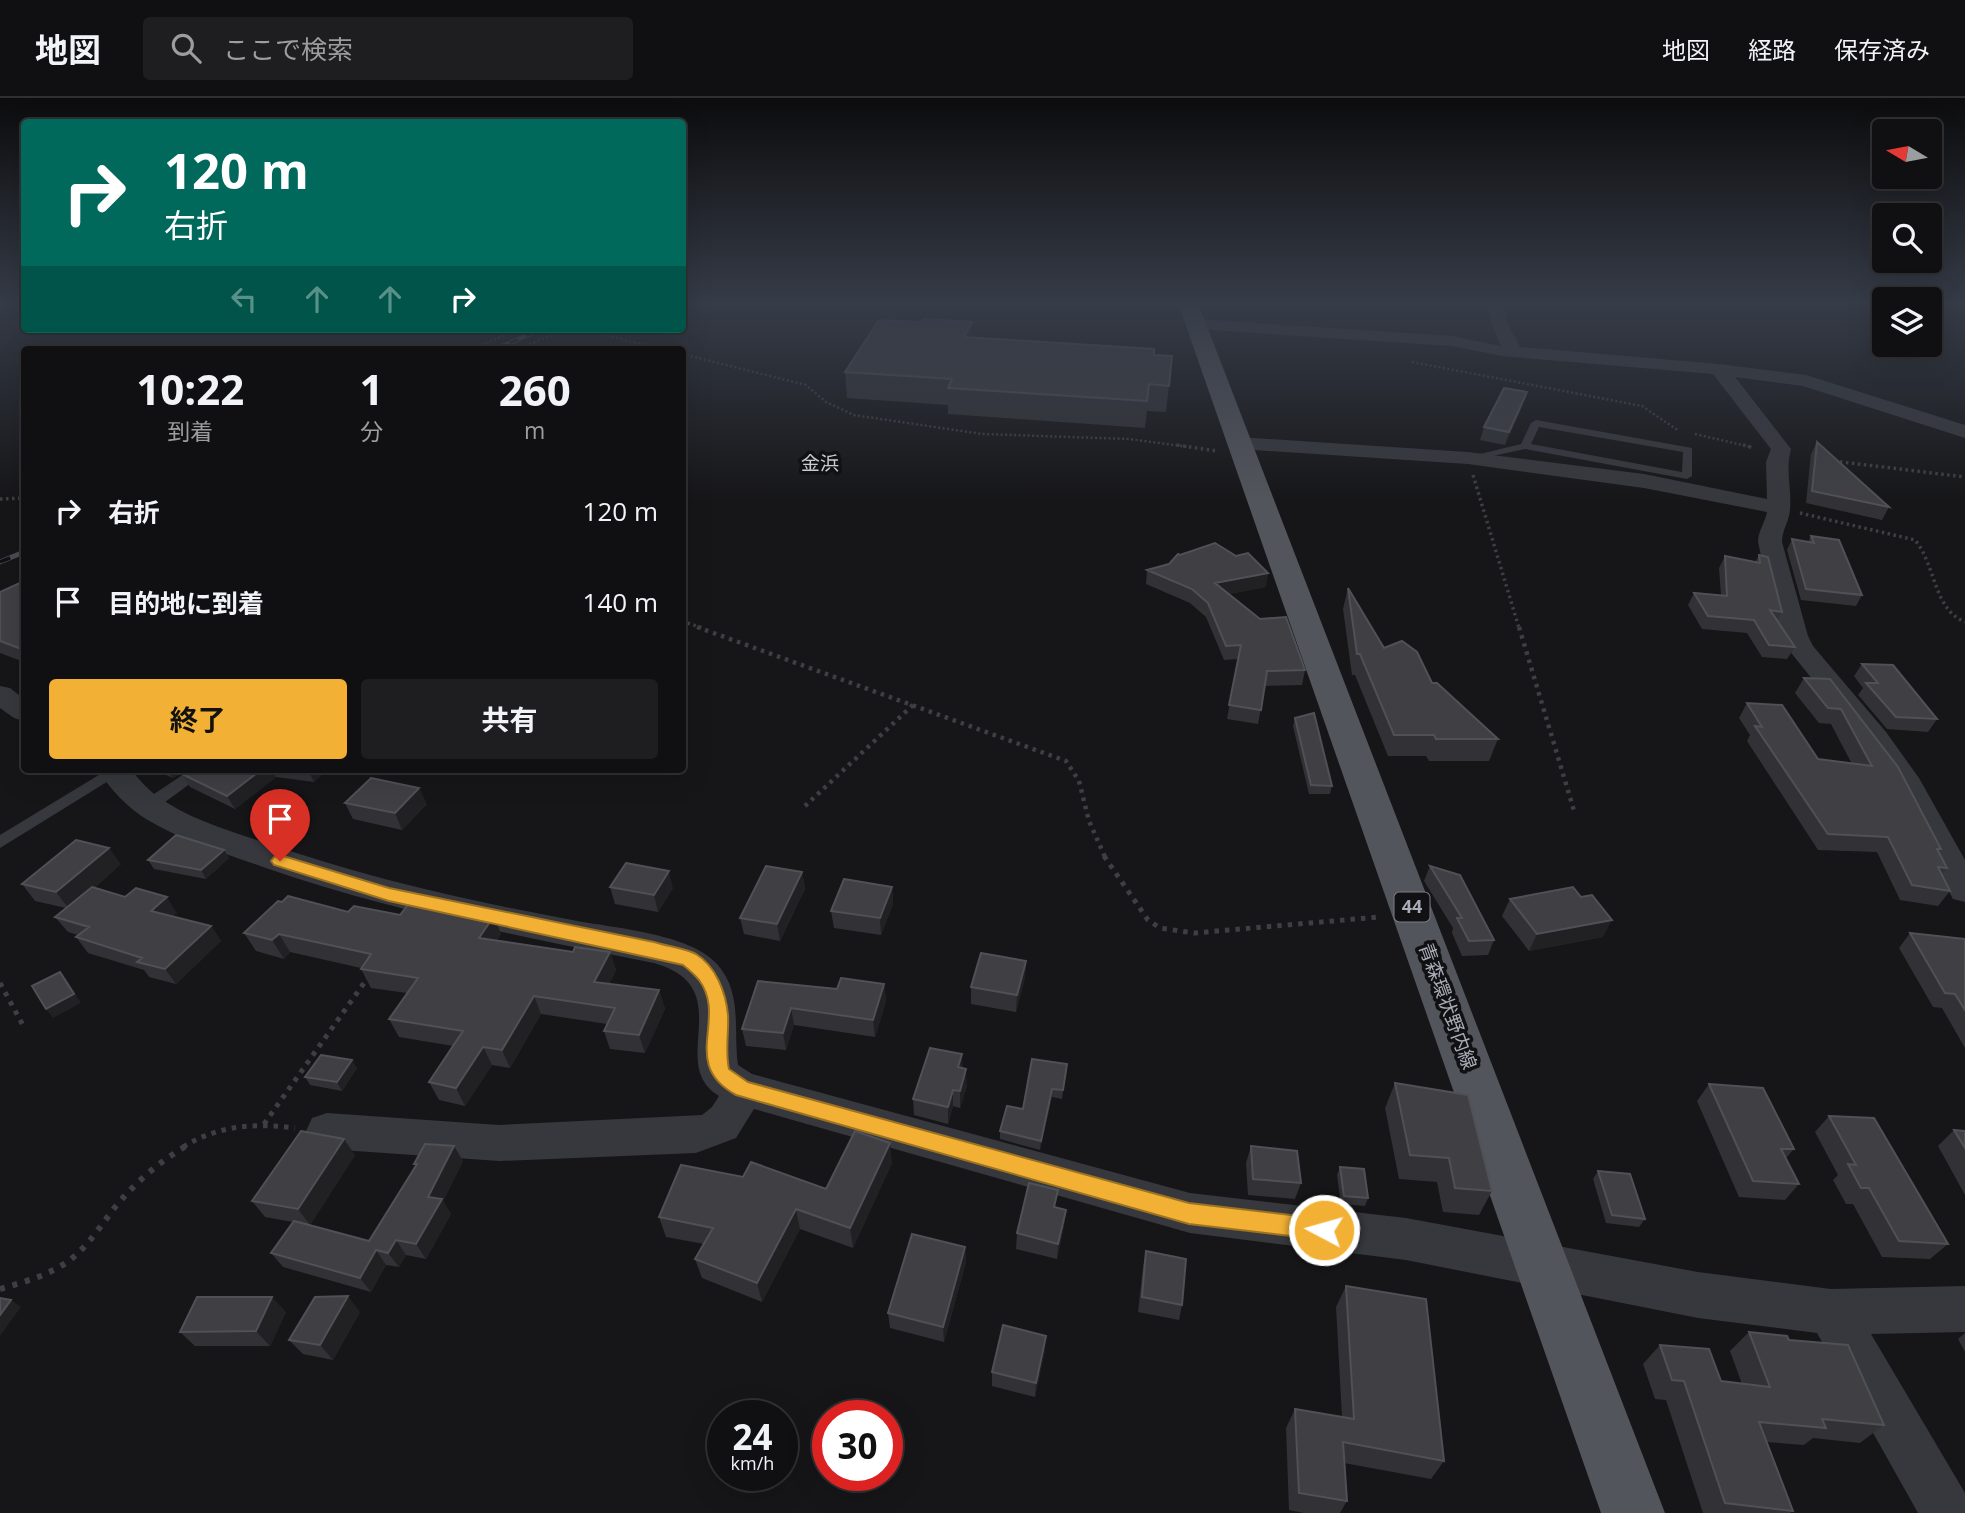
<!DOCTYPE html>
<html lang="ja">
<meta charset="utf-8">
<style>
:root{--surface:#101012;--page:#1e1e20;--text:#f1f3f6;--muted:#9c9d9f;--line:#303032;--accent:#f2b134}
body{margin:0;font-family:"Open Sans","Noto Sans JP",sans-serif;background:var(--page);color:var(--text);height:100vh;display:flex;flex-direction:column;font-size:26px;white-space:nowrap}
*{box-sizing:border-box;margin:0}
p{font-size:23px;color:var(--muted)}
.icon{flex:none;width:38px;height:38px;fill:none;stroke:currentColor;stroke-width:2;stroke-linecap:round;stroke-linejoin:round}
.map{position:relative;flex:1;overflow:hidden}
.details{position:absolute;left:21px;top:248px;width:665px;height:427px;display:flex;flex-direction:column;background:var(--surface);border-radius:7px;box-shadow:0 7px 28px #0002,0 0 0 2px var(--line)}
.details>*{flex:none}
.guide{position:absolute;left:21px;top:21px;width:665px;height:214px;border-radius:7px;box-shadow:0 7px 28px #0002,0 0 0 2px var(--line);background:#00695c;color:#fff;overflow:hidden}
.needle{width:46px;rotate:280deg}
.tools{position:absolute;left:1872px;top:21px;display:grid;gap:14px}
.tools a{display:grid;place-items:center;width:70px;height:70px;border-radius:7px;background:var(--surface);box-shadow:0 7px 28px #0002,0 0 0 2px var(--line);font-size:35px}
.speed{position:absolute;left:707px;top:1302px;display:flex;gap:14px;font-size:35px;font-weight:700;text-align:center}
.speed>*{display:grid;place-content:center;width:91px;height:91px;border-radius:50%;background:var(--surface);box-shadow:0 7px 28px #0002,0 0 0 2px var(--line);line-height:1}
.speed small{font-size:18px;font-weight:400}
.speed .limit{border:10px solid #d22;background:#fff;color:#111}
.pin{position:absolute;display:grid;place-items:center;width:60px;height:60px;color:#fff;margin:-72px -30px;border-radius:50% 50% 50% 0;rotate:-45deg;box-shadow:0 0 7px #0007}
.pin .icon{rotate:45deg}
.me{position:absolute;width:77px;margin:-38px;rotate:276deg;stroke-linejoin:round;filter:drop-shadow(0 0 5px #0008)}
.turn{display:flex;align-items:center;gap:24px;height:147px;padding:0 28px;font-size:32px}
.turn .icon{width:91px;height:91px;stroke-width:2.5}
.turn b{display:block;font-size:49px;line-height:60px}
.lanes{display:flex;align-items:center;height:66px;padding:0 28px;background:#0003;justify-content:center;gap:35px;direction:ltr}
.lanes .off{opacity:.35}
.eta{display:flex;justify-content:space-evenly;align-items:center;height:119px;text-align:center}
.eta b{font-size:42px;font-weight:700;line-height:49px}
.action{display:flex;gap:14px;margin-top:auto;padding:14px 28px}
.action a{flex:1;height:80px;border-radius:7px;background:var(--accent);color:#111;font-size:28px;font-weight:700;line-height:80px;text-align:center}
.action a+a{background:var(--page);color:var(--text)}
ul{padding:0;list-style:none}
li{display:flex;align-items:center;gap:21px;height:91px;padding:0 28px}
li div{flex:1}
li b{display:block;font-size:26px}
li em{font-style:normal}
header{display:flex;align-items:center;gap:42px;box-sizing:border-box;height:98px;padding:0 35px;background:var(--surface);border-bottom:2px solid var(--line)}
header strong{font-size:33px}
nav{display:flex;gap:38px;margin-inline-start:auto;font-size:24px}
.search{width:490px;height:63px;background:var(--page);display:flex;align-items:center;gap:18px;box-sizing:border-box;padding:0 24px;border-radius:7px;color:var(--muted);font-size:26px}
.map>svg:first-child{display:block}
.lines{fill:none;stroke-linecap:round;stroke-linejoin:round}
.path-far4{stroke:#3d3f44;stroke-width:2.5;stroke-dasharray:2 2.5;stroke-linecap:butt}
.path-far3{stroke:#3d3f44;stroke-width:3.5;stroke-dasharray:2.5 3.5;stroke-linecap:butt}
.path-far2{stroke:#3d3f44;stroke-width:4.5;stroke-dasharray:3.5 5;stroke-linecap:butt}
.path-far1{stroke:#3d3f44;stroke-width:5;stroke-dasharray:4.5 6;stroke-linecap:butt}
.path{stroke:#3d3f44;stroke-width:6;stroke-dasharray:5 8;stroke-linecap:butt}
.service{fill:#37383d;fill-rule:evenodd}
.minor{fill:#37383d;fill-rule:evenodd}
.primary{fill:#53555c;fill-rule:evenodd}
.rail-far1-casing{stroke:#4a4c52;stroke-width:4.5}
.rail-casing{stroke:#4a4c52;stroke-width:5}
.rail-far1{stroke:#111113;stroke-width:2.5;stroke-dasharray:9;stroke-linecap:butt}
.rail{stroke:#111113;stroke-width:3.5;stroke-dasharray:11;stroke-linecap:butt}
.wall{fill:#323236}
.shaded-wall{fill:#212124}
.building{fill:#3f3f44;stroke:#4f5156;stroke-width:2}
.route{fill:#f2b134;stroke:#9d7322;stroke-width:2}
.labels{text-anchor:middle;stroke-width:7;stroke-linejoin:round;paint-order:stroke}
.shield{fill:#111113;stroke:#7b7e86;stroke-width:2}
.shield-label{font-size:18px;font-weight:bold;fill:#a8adb8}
.far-quarter-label{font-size:19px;fill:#c9ccd4;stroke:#111113}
.street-label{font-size:19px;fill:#a8adb8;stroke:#111113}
</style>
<header>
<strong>地図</strong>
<div class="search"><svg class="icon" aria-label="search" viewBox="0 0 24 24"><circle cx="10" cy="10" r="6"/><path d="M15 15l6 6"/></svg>ここで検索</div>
<nav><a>地図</a><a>経路</a><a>保存済み</a></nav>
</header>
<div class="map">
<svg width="1965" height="1415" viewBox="0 0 1965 1415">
<rect width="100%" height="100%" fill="#161618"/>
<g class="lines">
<path class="path-far4" d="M581,231l84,21
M469,252l51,-21
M517,252l48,-21
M682,256l124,31 20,17 28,13 128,19 147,5 60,8
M1412,264l230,44 37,25
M1695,336l56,13"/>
<path class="path-far3" d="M1177,347l40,6
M1743,347l11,3
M1834,363l131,16
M1473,377l46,153
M0,401l24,-1
M1800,415l115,27c21,25 18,69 50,82
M682,523l20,7"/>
<path class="path-far2" d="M697,529l369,134 13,20 10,40 16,36
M1519,529l56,187
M805,708l109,-102"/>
<path class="path-far1" d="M1104,758l44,64 12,8 34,5 185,-16
M0,885l25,46
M264,1026l105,-148
M183,1049c36,-22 71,-24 112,-19"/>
<path class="path" d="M0,1191c24,-7 50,-14 70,-29 19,-15 31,-35 46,-54 20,-24 43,-44 70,-60"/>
<path class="service" d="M1536,322l156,28v28l-5,3 -162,-30 -56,12 -5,-3 57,-14 10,-21zM1539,329l144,25 -1,20 -151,-28z
M107,672l16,2 -123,76v-13z
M190,672h19l-55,40h-12l-2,-4 2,-4z"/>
<path class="minor" d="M1488,205h16l3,19 13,25 199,17 87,11 159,50v13l-162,-52 -68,-9 56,72c-6,21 1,40 -1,61 -1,12 -8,20 -8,32l26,94 5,10 73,86 33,46 46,82v42l-12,-3 -63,-118 -24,-35 -78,-97 -15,-39 -15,-68c0,-11 7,-19 9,-30l-123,-24 -176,-24 -230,-15 -7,-2 -3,-4 3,-4 7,-2 230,15 176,22 123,25 -1,-37 5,-13 -58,-75 -211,-18 -50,-10 -257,-17 -8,-5 8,-5 257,17 49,10 -10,-24z
M0,588l10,2 14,11v22l-10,-3 -14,-10z
M98,672h33c8,9 16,19 26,26 33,24 73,35 112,48 99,34 200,57 303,76 40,8 117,13 145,44 26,29 16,66 21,101l14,9 438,119 216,25 292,54 133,17 134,-3v46l-94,2 94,159v20h-47l-101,-180 -119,-15 -292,-58 -216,-27 -436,-124 -18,29 -40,15 -197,8 -172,-12 -15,-5 -6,-13 6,-13 15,-5 172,12 203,-10 10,-8 7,-11c-54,-32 22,-108 -65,-133 -132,-26 -264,-52 -391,-96 -39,-14 -81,-26 -117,-48 -19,-12 -36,-30 -48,-49z"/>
<path class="primary" d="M1178,205h20l467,1210h-64z"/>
<defs>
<path id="rail-far1" d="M493,252l49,-21"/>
<path id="rail" d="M0,464l24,-10"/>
</defs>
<use href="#rail-far1" class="rail-far1-casing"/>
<use href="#rail" class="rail-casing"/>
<use href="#rail-far1" class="rail-far1"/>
<use href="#rail" class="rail"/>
</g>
<path class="wall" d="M972,240l200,18 -6,56 -19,-1 -2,17 -197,-14v-9l-101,-7 -2,-26z
M1523,306l-18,41 -25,-5 4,-13z
M1817,344l72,65 -7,13 -76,-17 5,-49z
M1811,438l51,59 -6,11 -55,-6 -14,-50 5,-11 16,3z
M1180,457l86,32 -37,7 76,76 -3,15 -37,1 -7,38 -31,-5 11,-60 -14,1 -18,-43 -16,-14 -44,-19 1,-14 22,-6z
M1759,457l23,57 -5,9 18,26 -8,12 -25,-2 -15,-24 -45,-4 -14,-24 6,-12 27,2 -2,-27 6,-12 30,6z
M24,483v81l-24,-9v-61z
M1348,490l36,60 48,35 66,56 -9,22h-60l-3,-5h-38l-33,-81h-3l-9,-66z
M1862,566l75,55 -9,13 -41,-3 -29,-34 5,-7 -9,-12z
M1804,580l26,1 111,170 -2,3 8,16 -5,6 8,17 -12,15 -38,-6 -23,-48 -59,-2 -71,-109 3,-6 -11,-17 8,-15 71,56 34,5 -21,-40 -12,-1 -24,-30z
M1295,620l37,68 -2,8h-21l-16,-68z
M155,672h31l-13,8z
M188,672h145l-5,5 -6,-1 -8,8 -38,-5 -41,32 -45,-22 -8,-13z
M345,705l82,1 -25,26 -49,-11z
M224,752l5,8 -23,21 -52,-10 -6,-9z
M121,766l-27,24 83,25 -4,3 38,10 10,15 -45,43 -27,-7 -5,-7 -56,-17 -12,-16 2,-2 -10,-3 -13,-15 11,-9 -31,-7 -13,-17z
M1430,768l64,74 -6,15 -26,1 -10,-23 1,-5 -29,-47z
M802,774l3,17 -25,52 -36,-7 -4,-16z
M610,789l63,1 -15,24 -43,-8z
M892,789l1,17 -12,31 -47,-7 -3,-17z
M1510,801l93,38 -74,14 -27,-35z
M348,814l153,22 -4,6 76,12h37l6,18 -7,14 50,6 6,19 -20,44 -35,-4 -6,-18 3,-7 -66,-10 -31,54 -18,-3 -27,41 -26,-6 -10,-18 24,-36 -54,-9 -10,-18 18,-26 -36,-5 -10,-19v-1l-71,-16 -6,7 -28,-8 -12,-18z
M1910,835l55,6v109l-23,-40 -9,-1 -34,-59z
M1026,863l-1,17 -9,34 -45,-8v-17z
M884,886l2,17 -11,36 -81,-12 -8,25 -40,-4 -4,-17 95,-40z
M962,956v14l5,18 -7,22 -7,-2 -5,18 -34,-9 -1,-16z
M1067,966l-5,35 -10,-2 -12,53 -40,-11v-8l23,-22z
M357,970l-15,23 -32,-6 -5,-8z
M1395,985l97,108 -13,24 -36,-3 -6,-30 -38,-3 -14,-71z
M1709,986l85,65 -8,9 13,26 -14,16 -46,-3 -42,-96z
M1829,1018l119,128 -18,15 -48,-2 -29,-53h-7l-13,-24 5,-5 -23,-43z
M1954,1032l11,1v64l-27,-49z
M1251,1048l50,37 -6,16 -47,-4 -2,-32z
M355,1057l-45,70 -7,-1 66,17 47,-75 -2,-2 49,-3 -20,40 8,13 -25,45 -20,-4 -7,12 -13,-2 -15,27 -88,-25 -12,-14 22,-31 -28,-5 -13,-16z
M892,1065l-39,85 -53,-19 -38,73 -60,-24 -7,-19 9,-15 -38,-7 -7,-20 167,-28z
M1340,1069l28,31 -3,8 -24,-2 -4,-29z
M1598,1073l47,48 -6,8 -33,-4 -13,-44z
M1057,1110l9,2 -2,16 -7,33 -41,-10 1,-16z
M965,1149l1,15 -22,80 -54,-14 -2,-15z
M1146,1153l36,54 -3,15 -41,-8 5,-45z
M1346,1188l98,175 -13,18 -87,-16 3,38 -7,12h-36l-15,-3 -3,-82 9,-19 47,8 -6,-110z
M286,1214l-16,34h-75l-15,-14z
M360,1214l-27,48 -30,-6 -14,-14z
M1749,1234l40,8 95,85 -24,18 -47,-5 -9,7 -37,-3 26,69 -3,2h-87l-37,-113 -11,-1 -12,-35 17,-19 61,36 21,3 -12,-33z
M1965,1235v19l-7,-13z
M1045,1252l-10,47 -43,-11v-14z"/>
<path class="shaded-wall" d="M972,224v24l-8,-9z
M1527,294l-4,12 -18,41 4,-13z
M1268,475l-2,14 -53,10 2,-14z
M167,672h19l-13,8z
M261,672h11l4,7 -41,32 -8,-13z
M308,672h12l2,4 -8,8z
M326,672h7l-5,5z
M419,690l8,16 -25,26 -7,-17z
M109,750l12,16 -52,45 -13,-17z
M224,752l5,8 -23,21 -5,-9z
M669,773l4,17 -15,24 -4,-17z
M802,774l3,17 -25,52 -3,-17z
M892,789l1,17 -12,31 -1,-17z
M167,799l10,16 -15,13 -11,-15z
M494,818l7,18 -14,22 -8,-18z
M1612,822l-9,17 -74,14 8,-17z
M211,828l10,15 -45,43 -11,-15z
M279,836l11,18 -6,7 -12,-19z
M610,854l6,18 -15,30 -7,-18z
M1026,863l-1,17 -9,34 1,-17z
M60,874l7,8 14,23 -28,15 -7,-9z
M884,886l2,17 -11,36 -2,-17z
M659,892l6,19 -20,44 -6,-18z
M534,898l7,18 -31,54 -8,-18z
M791,910l3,17 -8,25 -3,-17z
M483,949l9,18 -27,41 -9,-18z
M962,956l1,17 -5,-4z
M352,962l5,8 -15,23 -5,-9z
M966,971l1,17 -7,22v-17z
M1052,991v8l-12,53 1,-9z
M953,992v16l-5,18v-17z
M344,1041l11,16 -45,70 -12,-16z
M890,1045l2,20 -39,85 -3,-20z
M454,1048l9,15 -20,40 8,13 -25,45 -10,-15 12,-47z
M796,1111l4,20 -38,73 -5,-19z
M1066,1112l-2,16 -7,33 1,-15z
M396,1142l10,15 -7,12 -11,-14z
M965,1149l1,15 -22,80 -1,-15z
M376,1152l10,15 -15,27 -11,-14z
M348,1198l12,16 -27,48 -13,-15z
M272,1199l14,15 -16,34 -14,-15z
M11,1202l10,7 -21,29v-21z
M1046,1238l-1,14 -10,47 1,-14z"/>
<path class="building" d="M923,221l49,3 -8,15 190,12v6l18,1 -3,30 -20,-2 -2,17 -199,-13 4,-9 -107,-7 34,-52 42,2z
M1504,290l23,4 -18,40 -25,-5z
M1817,344l72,65 -77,-16z
M1811,438l28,4 23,55 -56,-6 -14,-50 22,4z
M1215,445l21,13 12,-3 20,20 -53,10 45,36 26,-2 19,53 -38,1 -6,39 -32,-5 12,-60 -15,1 -18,-43 -16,-14 -45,-19 22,-6 9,-10 2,1z
M1759,457l9,2 14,55 -12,-2 25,37 -26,-2 -15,-25 -46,-4 -14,-23 33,3 -2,-40 35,7z
M24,483v69l-24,-9v-49z
M1348,490l36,60 18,-7 15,11 15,31h5l61,56h-62l-2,-4h-40l-34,-81h-3z
M1862,566l31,1 44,54 -41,-2 -30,-34h12z
M1804,580l26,1 68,88 43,82h-4l10,19 -9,-1 12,24 -38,-6 -24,-48 -60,-3 -73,-108 7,1 -15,-24 35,2 36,54 54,7 -31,-57 -13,-1z
M1314,615l18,73 -21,-1 -16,-67z
M188,672h73l-34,26 -45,-22z
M371,680l48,10 -24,25 -50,-10z
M176,737l48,15 -23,20 -53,-10z
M76,742l33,8 -53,44 -34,-8z
M626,765l43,8 -15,24 -44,-8z
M766,768l36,6 -25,52 -37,-6z
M1430,768l30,9 34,65 -25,1 -12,-23h5z
M844,781l48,8 -12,31 -49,-7z
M92,789l33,10 11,-9 31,9 -16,14 60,15 -46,43 -28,-7 5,-4 -66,-21 13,-10 -34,-10z
M1573,789l8,10 11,-2 20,25 -75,14 -27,-35z
M288,798l60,16 6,-6 46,9 11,-14 35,5 48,10 -15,22 94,14 2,-5 35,5 -16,30 65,8 -20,45 -35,-4 11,-23 -81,-12 -32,54 -19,-3 -27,41 -27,-6 34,-51 -74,-12 29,-41 -57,-9 10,-15 -92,-20 -7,6 -28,-7 34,-32 4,1z
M1910,835l55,6v71l-10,-16 -10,-1z
M981,855l45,8 -9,34 -46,-8z
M60,874l14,22 -28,15 -14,-23z
M841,880l43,6 -11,36 -82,-12 -8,25 -41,-4 16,-48 79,8z
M930,950l32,6 -4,13 8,2 -6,22 -7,-1 -5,17 -35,-8z
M321,957l31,5 -15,22 -32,-5z
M1032,961l35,5 -4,26 -11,-1 -11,52 -41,-10 7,-25 16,3z
M1395,985l73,12 24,96 -37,-3 -6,-30 -39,-3z
M1709,986l54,4 31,61h-13l18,35 -46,-3z
M1829,1018l45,2 74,126 -49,-3 -30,-53h-8l-13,-24 8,1z
M1954,1032l11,1v17z
M301,1033l43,8 -46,70 -46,-8z
M855,1033l35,12 -40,85 -54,-19 -39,74 -62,-24 18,-31 -54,-11 22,-52 62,12 8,-15 75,27z
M425,1046l29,2 -26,51 14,2 -26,45 -20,-4 -8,13 -12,-3 -16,28 -89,-25 23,-32 75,20 48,-77h-3z
M1251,1048l46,5 4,32 -48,-4z
M1340,1069l24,2 4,29 -24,-2z
M1598,1073l32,3 15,45 -33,-4z
M1029,1085l29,7 -4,17 12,3 -8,34 -41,-11z
M912,1136l53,13 -22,80 -55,-14z
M1146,1153l40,8 -4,46 -40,-8z
M1346,1188l80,13 18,162 -101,-19 4,59 -48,-8 -4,-84 59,10z
M348,1198l-28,49 -31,-5 26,-43z
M197,1199h75l-16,34 -76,1z
M0,1200l11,2 -11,15z
M1003,1227l43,11 -10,47 -44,-11z
M1749,1234l38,4 2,4 59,5 36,80 -62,-6 4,9 -67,-6 34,89 -68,-8 -41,-122 -12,-1 -12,-35 49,4 12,32 49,6z"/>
<linearGradient id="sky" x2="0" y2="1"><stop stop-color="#0c0c0d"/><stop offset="0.51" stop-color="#363c48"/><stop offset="1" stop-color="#363c48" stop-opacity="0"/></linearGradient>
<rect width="1965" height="403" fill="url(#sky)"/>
<path class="route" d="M280,757l109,33 265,54c12,4 30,6 42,12 20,12 30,39 32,61 1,18 -3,36 1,54l19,13 441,121 135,16 8,3 3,8 -3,7 -8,3 -135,-16 -453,-129c-57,-31 -8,-76 -37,-115 -5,-6 -11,-11 -16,-15l-294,-64 -115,-36 -3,-4 3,-4z"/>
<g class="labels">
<rect class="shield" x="1394.5" y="794.5" width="35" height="29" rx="5"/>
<g class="shield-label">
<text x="1412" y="815">44</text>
</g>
<g class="far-quarter-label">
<text x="820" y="372">金浜</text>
</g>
<g class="street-label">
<text transform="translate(1448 908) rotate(70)" y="7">青森環状野内線</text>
</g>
</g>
</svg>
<div class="tools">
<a><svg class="needle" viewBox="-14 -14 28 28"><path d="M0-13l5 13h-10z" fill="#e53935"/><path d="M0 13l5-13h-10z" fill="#9c9d9f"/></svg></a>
<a><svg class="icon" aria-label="search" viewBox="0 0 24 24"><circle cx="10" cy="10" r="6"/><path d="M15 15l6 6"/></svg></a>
<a><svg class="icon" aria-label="layers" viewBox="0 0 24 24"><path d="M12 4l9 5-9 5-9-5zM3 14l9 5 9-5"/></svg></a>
</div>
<div class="speed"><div>24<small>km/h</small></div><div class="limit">30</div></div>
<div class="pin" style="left:280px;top:763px;background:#d93025"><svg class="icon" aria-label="arrive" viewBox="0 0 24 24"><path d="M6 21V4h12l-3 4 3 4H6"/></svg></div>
<svg class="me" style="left:1324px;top:1132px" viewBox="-20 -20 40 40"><circle r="17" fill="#f2b134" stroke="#fff" stroke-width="3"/><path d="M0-11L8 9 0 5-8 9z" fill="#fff"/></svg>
<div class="guide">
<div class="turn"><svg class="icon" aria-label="right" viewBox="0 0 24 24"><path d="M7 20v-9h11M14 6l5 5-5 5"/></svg><div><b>120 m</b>右折</div></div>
<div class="lanes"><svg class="icon off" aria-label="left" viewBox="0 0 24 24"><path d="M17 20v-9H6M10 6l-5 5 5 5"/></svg><svg class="icon off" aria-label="ahead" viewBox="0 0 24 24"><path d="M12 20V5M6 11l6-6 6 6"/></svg><svg class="icon off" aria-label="ahead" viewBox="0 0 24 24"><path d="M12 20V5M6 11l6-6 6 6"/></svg><svg class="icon" aria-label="right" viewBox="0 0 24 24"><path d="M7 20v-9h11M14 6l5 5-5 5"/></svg></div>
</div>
<section class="details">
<div class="eta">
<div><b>10:22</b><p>到着</p></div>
<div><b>1</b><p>分</p></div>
<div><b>260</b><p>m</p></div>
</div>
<ul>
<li><svg class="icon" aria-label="right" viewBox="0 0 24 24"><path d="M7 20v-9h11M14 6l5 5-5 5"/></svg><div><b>右折</b></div><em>120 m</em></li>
<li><svg class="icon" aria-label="arrive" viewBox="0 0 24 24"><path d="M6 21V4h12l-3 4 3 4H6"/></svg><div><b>目的地に到着</b></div><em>140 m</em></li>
</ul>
<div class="action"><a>終了</a><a>共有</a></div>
</section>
</div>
